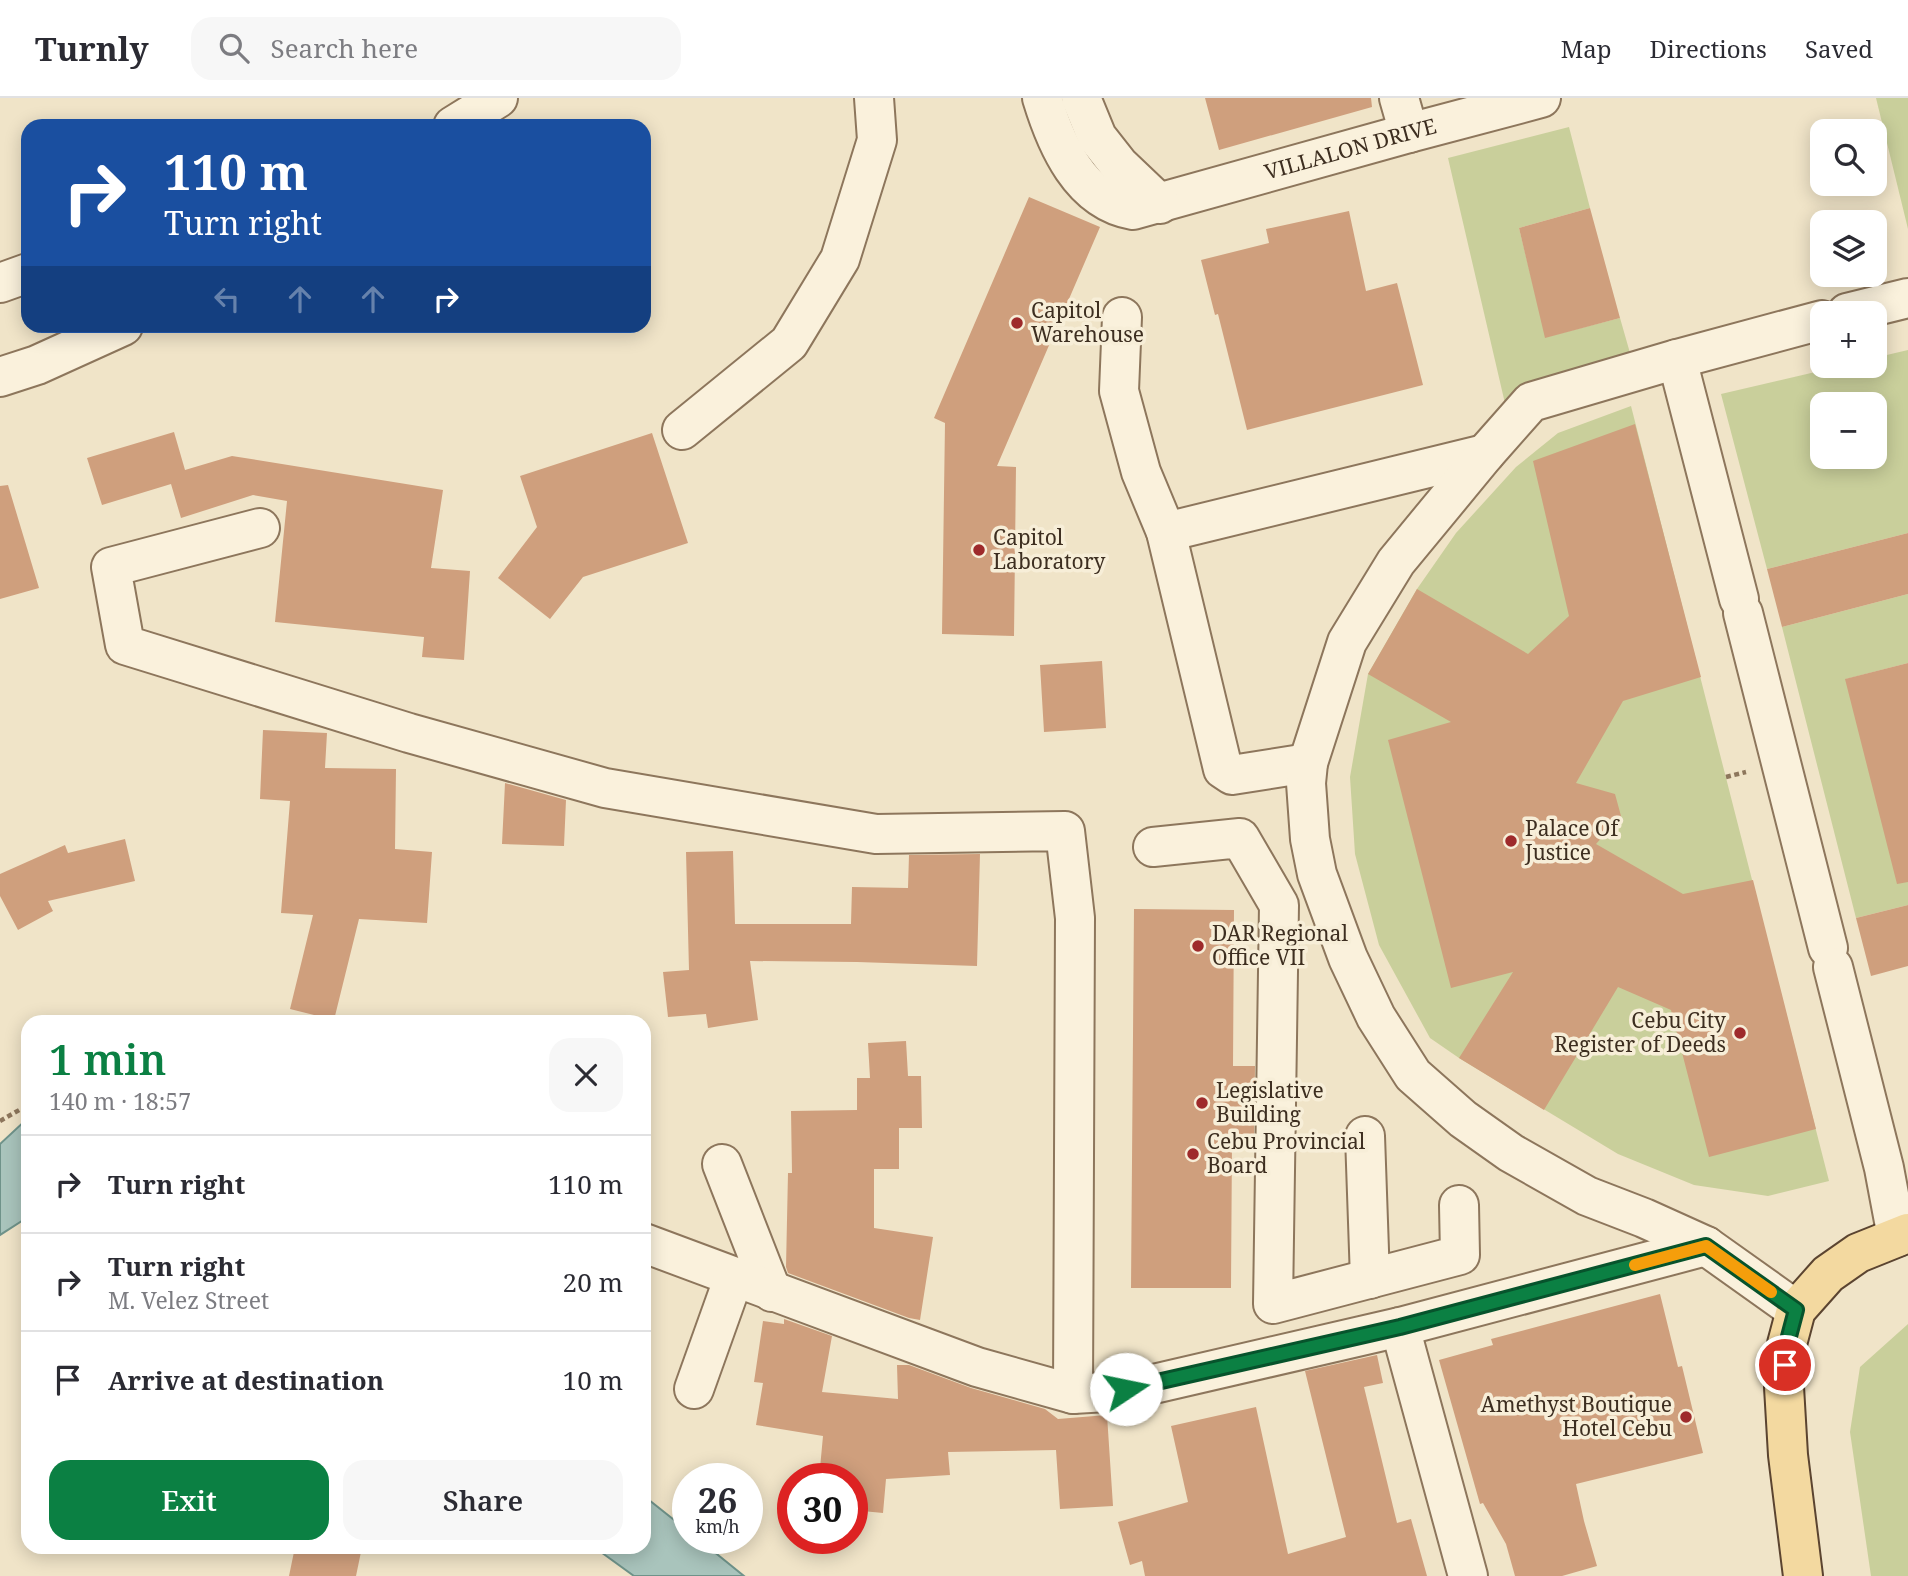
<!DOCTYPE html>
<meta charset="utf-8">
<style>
:root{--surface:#fff;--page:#f7f7f7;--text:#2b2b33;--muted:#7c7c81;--line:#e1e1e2;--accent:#0b8043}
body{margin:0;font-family:"Noto Serif",serif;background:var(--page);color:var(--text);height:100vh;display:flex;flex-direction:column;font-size:26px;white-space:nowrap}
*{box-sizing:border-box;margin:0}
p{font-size:23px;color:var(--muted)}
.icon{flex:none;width:38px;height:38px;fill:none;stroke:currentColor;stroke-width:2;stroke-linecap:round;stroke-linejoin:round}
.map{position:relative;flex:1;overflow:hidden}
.drawer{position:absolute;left:21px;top:917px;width:630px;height:539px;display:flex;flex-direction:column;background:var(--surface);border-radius:21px;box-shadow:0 4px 18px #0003}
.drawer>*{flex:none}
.top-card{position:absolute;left:21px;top:21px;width:630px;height:214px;border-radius:21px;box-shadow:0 4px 18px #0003;background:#1a4fa0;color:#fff;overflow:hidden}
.tools{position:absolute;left:1810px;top:21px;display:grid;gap:14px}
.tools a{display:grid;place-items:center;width:77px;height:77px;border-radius:14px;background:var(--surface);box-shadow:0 4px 18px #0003;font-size:35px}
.speed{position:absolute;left:672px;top:1365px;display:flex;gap:14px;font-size:35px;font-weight:700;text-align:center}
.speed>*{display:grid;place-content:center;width:91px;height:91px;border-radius:50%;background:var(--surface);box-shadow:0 4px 18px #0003;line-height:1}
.speed small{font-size:18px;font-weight:400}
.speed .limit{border:10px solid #d22;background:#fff;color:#111}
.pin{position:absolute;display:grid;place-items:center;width:60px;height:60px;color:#fff;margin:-30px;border:4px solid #fff;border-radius:50%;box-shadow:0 2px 7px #0007}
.me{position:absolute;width:77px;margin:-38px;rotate:79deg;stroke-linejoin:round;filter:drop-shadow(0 0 5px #0008)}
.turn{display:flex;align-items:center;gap:24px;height:147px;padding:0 28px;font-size:32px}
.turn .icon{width:91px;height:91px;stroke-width:2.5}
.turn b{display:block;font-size:49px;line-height:60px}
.lanes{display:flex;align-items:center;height:66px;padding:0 28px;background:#0003;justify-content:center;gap:35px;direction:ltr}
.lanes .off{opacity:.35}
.round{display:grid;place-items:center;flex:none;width:74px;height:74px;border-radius:21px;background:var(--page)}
.overview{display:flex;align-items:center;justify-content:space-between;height:119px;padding:0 28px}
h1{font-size:42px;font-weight:600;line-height:52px;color:var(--accent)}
.cta{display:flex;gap:14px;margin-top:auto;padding:14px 28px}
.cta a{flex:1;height:80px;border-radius:21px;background:var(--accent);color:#fff;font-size:28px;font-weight:600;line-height:80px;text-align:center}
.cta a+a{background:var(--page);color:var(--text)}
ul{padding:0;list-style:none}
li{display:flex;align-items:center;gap:21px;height:98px;padding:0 28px;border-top:2px solid var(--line)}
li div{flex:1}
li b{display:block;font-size:26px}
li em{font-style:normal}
header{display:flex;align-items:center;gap:42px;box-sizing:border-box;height:98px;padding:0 35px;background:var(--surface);border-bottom:2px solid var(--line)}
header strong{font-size:33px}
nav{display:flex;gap:38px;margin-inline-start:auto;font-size:24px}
.search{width:490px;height:63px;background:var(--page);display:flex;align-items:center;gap:18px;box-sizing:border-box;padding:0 24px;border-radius:21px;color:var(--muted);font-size:26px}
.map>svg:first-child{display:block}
.green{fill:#c9cf9b;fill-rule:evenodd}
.water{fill:#a9c4bc;stroke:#6f938a;stroke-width:2}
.building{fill:#cf9f7d}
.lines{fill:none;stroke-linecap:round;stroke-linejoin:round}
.minor-casing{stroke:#8d765c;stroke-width:42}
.major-casing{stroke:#5b4430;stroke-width:42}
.path{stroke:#8d765c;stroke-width:4.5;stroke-dasharray:5 3.5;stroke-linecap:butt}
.minor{stroke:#faf1dc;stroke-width:38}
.major{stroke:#f3d9a0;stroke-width:38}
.route-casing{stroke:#07532c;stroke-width:18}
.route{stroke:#0b8043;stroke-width:12}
.slow{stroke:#f59e0b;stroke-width:12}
.poi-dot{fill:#9e2a2b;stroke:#f7eed8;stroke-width:2.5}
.labels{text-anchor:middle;stroke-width:7;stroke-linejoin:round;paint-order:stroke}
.street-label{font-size:21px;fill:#3d2e20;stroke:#f7eed8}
.poi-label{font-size:21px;fill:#3d2e20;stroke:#f7eed8;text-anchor:start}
</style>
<header>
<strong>Turnly</strong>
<div class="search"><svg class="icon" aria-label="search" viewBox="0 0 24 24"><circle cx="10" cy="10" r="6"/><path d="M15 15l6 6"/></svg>Search here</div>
<nav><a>Map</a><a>Directions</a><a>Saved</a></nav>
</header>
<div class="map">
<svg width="1908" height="1478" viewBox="0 0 1908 1478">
<rect width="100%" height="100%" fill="#f0e4c8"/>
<path class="green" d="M1876,0h32v131z
M1569,29l21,81 -71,20 27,109 74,-19 12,42 -125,52 -59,-254z
M1908,252v183l-141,36 -46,-175 120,-28h33v-8zM1822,306h52v53h-52z
M1631,308l198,775 -61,15 -74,-11 -76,-31 -159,-96 -29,-20 -51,-93 -24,-91 -5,-77 18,-103 49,-85 39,-56 60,-66 42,-34z
M1908,496v69l-62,16 62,157v69l-52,13 -74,-291z
M1908,1226v252h-37l-21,-144 10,-65z"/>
<path class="water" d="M28,1020v99l-28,18v-91z
M644,1398l44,35v7h9l47,38h-110l-40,-29h50z"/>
<path class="building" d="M1205,0h166l1,9 -153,43z
M1029,99l71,30 -103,239 19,1 -2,169 -72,-2 3,-211 -11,-5z
M1590,110l30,110 -75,20 -26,-110z
M1349,113l17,80 31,-8 26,102 -176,45 -29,-116 -3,1 -14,-55 68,-17 -3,-14z
M1635,326l66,253 -78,24 -47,82 39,11 6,22 -25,28 87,50 70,-14 63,249 -107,28 -38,-147 -53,-23 -74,123 -85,-52 54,-86 -62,16 -63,-248 63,-18 -83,-48 49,-85 111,65 41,-38 -36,-155z
M174,334l11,38 47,-14 211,34 -12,78 39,3 -6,89 -42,-3 2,-20 -149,-15 12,-121 -34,-6 -72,23 -10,-34 -69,21 -15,-47z
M652,335l36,110 -105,34 -33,42 -52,-41 39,-51 -17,-51z
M8,387l31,103 -39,11v-113z
M1908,435v61l-126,33 -15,-58z
M1102,563l4,67 -62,4 -4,-67z
M1908,565v219l-11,2 -52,-205z
M263,632l64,3 -2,35 71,1 -1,80 37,3 -5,71 -68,-4 -25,101 -44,-11 23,-94 -32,-2 9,-112 -30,-2z
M505,685l61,17 -2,46 -62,-2z
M125,741l10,42 -87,20 5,10 -35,19 -18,-34v-22l65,-29 3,8z
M733,753l2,73h116l1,-37 56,1 1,-33 71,-1 -3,112 -120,-4 -107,-1 8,59 -50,8 -2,-14 -38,3 -5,-45 26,-2 -3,-118z
M1908,807v61l-37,10 -15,-58z
M1134,811l100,1 -1,156h22l-1,75h-22l-1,147h-100z
M906,943l2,35h13l1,52h-23v41h-25v59l59,9 -13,83 -11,-2 -121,-45 -2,-6 2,-94h4l-1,-62 66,-1v-32h13l-2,-35z
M1660,1196l18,73 4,-1 21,87 -127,31 8,37 13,45 -35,10h-47l-9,-32 -23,-41 -3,1 -41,-144 54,-15 -2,-6z
M784,1221l48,17 -10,56 76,7 -1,-34h12l62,23 74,21 13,10 49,-4 6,91 -53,3 -4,-59 -108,2 2,23 -64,4 -3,34 -31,-3v-31h-33l4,-43 -67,-11 7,-42 -9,-1 9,-61 21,3z
M1377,1257l6,28 -19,4 33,136 14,-4 16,57h-282l-3,-15 -12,4 -12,-43 70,-20 -17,-76 85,-19 32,147 58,-17 -41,-166z
M295,1449h67l-6,29h-67z"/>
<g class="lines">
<defs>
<g id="minor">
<path id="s1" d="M1042,0c14,46 38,103 91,112l276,-77 132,-35"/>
<path d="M1081,0l16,39 22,28 41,39"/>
<path d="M1399,0l10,35"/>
<path d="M453,28l45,-28"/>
<path d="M0,185l28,-10"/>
<path d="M1847,215l61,-15"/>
<path d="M1122,219l-3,74 22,81 25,60 57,237 9,6 76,-12"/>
<path d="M1677,261l62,240"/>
<path d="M0,279l37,-12 86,-39"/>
<path d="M682,332l107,-87 51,-84 37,-119 -3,-42"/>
<path d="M260,430l-149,39 14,78 284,88 196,55 271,46 189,-3 10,87 -2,476"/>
<path d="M1166,434l319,-78"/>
<path d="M1743,515l85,335"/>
<path d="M1153,749l87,-9 39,67 -6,399 187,-49 -1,-50"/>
<path d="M1833,869l51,201 13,69"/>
<path d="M1365,1038l5,143"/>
<path d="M722,1066l50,128"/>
<path d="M644,1145l333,124 96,27 34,-2 38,-6 255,-59 306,-81"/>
<path d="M1796,1212l-90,-64 -62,-28 -57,-22 -76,-43 -48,-34 -50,-44 -37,-58 -28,-59 -31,-84 -7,-35 -4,-56 2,-20 39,-121 49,-80 89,-108 46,-52 146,-43 145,-39"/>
<path d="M1400,1229l68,249"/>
<path d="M694,1291l40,-112"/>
</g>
<path id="major" d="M1803,1478l-15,-121 -4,-68 3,-43 9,-34 32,-36 30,-21 50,-20"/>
</defs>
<use href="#minor" class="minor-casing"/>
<use href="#major" class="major-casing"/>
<path class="path" d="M1726,679l20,-5
M0,1023l28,-16"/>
<use href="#minor" class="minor"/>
<use href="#major" class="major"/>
</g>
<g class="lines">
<defs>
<path id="route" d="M1126,1291l274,-62 306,-81 90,64 -9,34 -2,21"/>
</defs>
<use href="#route" class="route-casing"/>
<use href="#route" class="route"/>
<path class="slow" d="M1635,1167l71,-19 65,46"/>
</g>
<g class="poi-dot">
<circle cx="1017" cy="225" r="7"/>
<circle cx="979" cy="452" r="7"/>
<circle cx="1511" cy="743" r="7"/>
<circle cx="1198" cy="848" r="7"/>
<circle cx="1740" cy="935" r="7"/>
<circle cx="1202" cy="1005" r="7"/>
<circle cx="1193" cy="1056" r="7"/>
<circle cx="1686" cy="1319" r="7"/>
</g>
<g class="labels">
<g class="street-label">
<text dy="7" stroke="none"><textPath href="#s1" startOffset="378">VILLALON DRIVE</textPath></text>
</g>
<g class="poi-label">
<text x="1031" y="220">Capitol<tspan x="1031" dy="24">Warehouse</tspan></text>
<text x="993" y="447">Capitol<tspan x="993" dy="24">Laboratory</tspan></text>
<text x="1525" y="738">Palace Of<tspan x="1525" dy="24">Justice</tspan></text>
<text x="1212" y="843">DAR Regional<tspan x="1212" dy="24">Office VII</tspan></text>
<text x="1726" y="930" text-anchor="end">Cebu City<tspan x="1726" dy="24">Register of Deeds</tspan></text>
<text x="1216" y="1000">Legislative<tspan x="1216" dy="24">Building</tspan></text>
<text x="1207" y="1051">Cebu Provincial<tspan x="1207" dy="24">Board</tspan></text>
<text x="1672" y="1314" text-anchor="end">Amethyst Boutique<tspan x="1672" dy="24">Hotel Cebu</tspan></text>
</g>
</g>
</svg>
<div class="tools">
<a><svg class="icon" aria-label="search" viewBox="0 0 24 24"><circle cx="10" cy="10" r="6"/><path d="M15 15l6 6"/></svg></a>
<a><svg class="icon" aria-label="layers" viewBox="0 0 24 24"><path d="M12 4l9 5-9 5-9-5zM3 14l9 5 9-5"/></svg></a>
<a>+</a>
<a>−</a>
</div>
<div class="speed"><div>26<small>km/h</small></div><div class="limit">30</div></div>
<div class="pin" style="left:1785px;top:1267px;background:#d93025"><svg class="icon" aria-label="arrive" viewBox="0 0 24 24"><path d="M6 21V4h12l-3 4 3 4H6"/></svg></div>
<svg class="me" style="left:1126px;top:1291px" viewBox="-20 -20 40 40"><circle r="19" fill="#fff"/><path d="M0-13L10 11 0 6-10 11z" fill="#0b8043"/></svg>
<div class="top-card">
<div class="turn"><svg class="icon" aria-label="right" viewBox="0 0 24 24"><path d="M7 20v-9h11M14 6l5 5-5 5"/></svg><div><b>110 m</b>Turn right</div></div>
<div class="lanes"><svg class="icon off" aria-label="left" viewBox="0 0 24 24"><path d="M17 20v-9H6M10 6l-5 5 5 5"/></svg><svg class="icon off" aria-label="ahead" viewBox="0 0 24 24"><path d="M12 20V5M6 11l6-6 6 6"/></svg><svg class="icon off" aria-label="ahead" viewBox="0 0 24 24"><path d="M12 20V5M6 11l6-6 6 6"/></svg><svg class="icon" aria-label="right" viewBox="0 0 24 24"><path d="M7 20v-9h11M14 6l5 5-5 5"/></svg></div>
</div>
<section class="drawer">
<div class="overview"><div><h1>1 min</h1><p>140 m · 18:57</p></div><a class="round"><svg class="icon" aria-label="close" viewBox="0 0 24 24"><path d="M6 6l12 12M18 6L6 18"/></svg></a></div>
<ul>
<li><svg class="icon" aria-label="right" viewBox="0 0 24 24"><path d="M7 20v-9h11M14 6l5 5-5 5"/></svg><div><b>Turn right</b></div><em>110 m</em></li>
<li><svg class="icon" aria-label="right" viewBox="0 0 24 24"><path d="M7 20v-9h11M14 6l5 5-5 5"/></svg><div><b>Turn right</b><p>M. Velez Street</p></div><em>20 m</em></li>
<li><svg class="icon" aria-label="arrive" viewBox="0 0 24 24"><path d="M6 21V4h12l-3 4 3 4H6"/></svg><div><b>Arrive at destination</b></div><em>10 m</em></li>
</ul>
<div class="cta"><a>Exit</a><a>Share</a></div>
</section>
</div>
